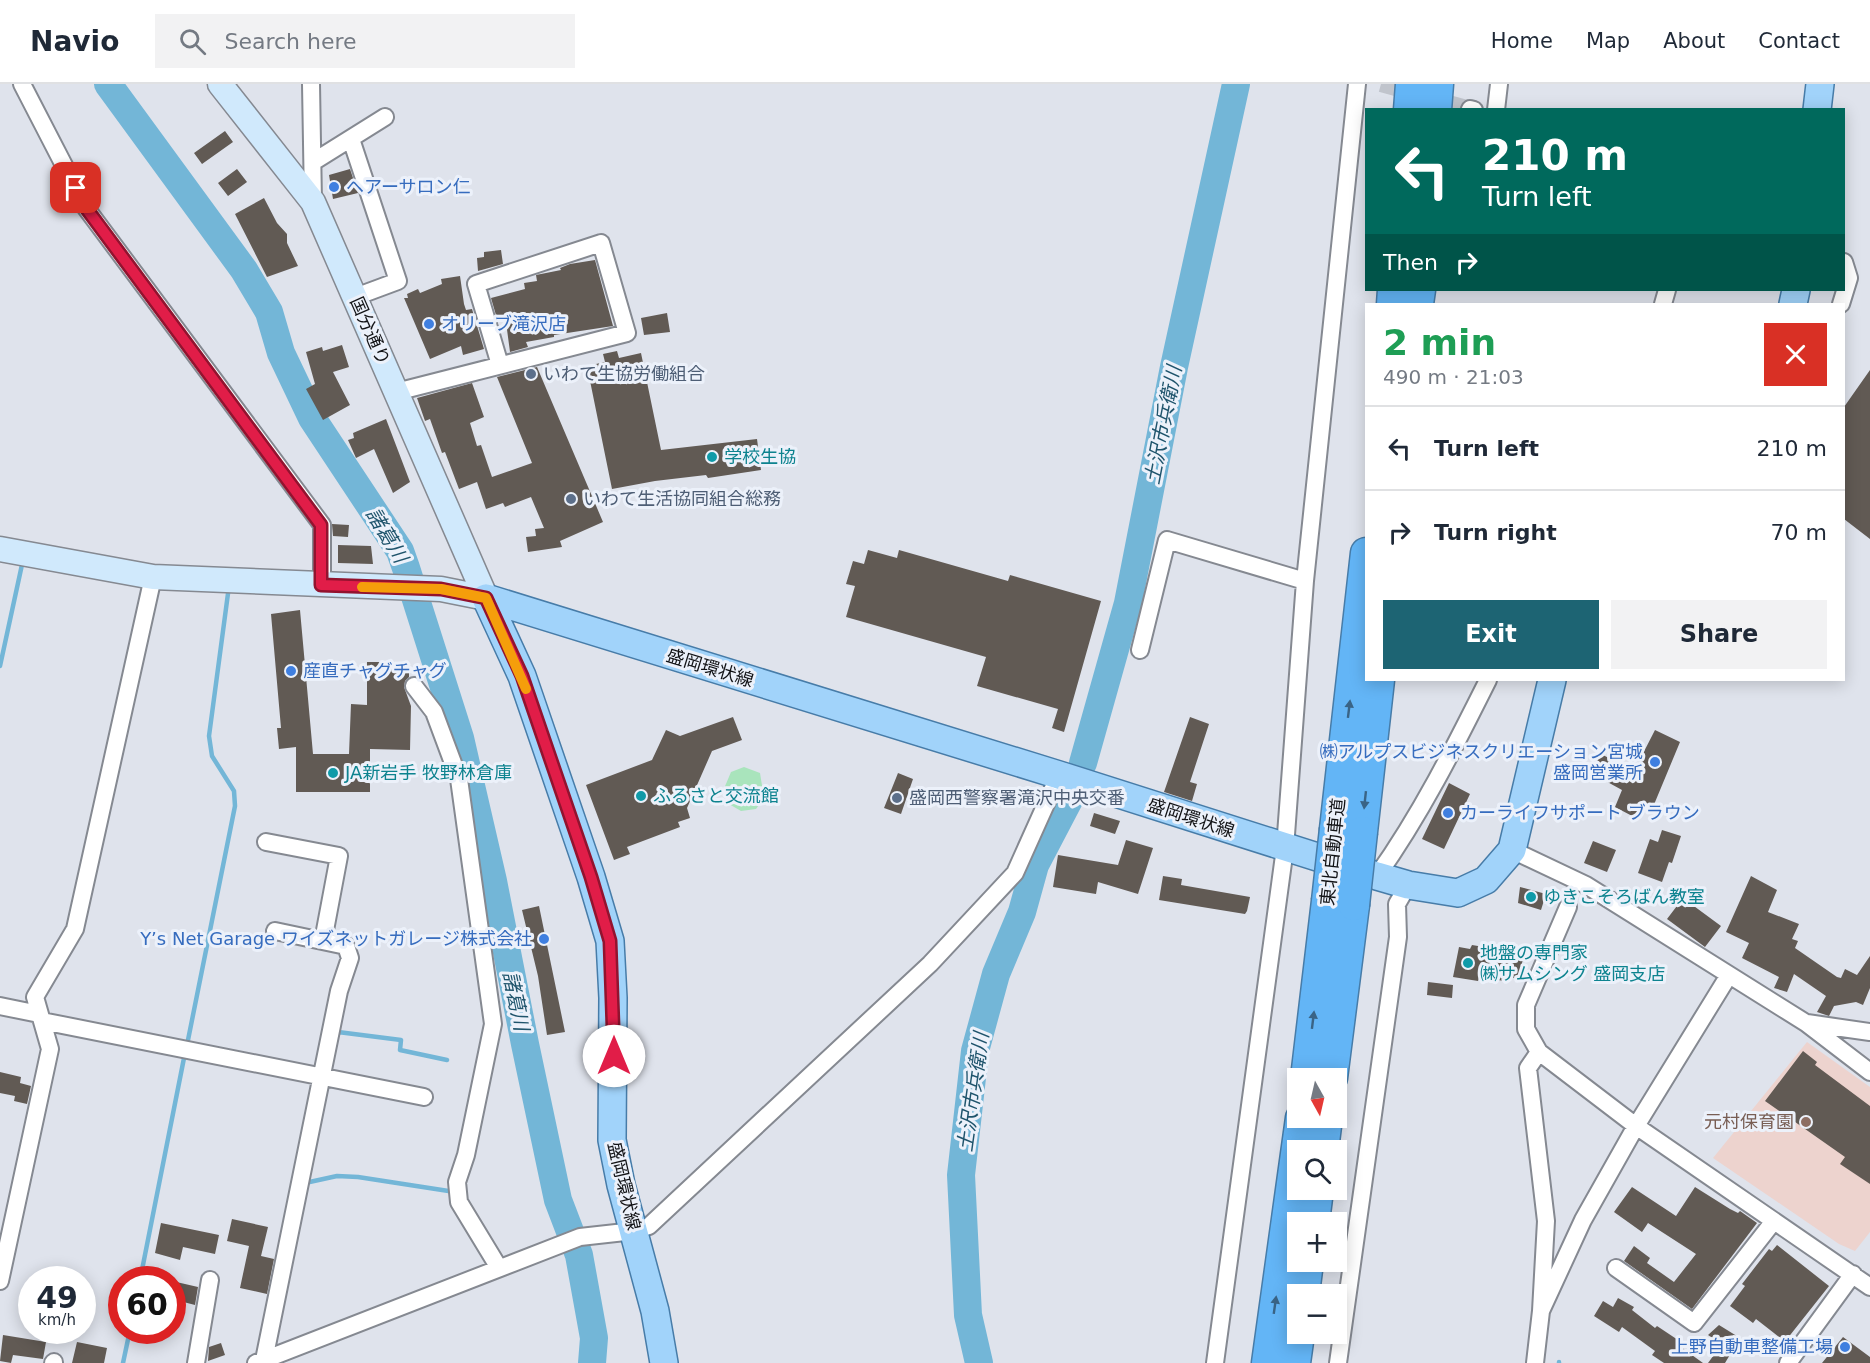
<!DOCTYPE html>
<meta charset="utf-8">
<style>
:root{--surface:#fff;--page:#f2f2f3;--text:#1f2937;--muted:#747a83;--line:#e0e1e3;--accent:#1d6473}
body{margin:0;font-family:"DejaVu Sans","Noto Sans JP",sans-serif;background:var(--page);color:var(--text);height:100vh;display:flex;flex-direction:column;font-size:22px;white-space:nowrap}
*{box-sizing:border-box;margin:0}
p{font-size:20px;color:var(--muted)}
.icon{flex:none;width:33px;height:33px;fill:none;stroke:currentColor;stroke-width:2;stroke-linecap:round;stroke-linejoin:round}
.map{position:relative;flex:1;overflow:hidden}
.details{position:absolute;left:1365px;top:219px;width:480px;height:378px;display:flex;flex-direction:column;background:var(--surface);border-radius:0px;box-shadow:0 3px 15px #0003}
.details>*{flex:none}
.hud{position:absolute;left:1365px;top:24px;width:480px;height:183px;border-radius:0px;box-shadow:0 3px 15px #0003;background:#00695c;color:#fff;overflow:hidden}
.needle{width:39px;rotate:172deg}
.controls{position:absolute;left:1287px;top:984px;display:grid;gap:12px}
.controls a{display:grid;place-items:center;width:60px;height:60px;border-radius:0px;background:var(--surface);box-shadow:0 3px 15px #0003;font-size:30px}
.speed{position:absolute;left:18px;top:1182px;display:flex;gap:12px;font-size:30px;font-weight:700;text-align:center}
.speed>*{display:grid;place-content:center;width:78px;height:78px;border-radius:50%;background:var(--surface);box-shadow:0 3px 15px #0003;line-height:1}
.speed small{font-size:15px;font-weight:400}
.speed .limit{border:9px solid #d22;background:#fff;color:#111}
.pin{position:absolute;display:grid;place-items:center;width:51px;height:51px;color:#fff;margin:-26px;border-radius:12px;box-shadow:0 3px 9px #0006}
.me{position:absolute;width:66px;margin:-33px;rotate:0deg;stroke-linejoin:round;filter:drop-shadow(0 0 4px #0008)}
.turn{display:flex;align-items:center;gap:21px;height:126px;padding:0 18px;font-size:27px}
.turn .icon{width:78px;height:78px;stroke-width:2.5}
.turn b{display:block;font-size:42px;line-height:51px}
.then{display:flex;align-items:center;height:57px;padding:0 18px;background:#0003;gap:12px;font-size:22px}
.round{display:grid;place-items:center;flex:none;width:63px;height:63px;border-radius:0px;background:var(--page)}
.overview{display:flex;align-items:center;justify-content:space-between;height:102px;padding:0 18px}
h1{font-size:36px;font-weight:700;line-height:45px;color:#1e9e55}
.action{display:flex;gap:12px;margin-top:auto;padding:12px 18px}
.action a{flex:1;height:69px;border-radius:0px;background:var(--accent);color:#fff;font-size:24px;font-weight:700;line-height:69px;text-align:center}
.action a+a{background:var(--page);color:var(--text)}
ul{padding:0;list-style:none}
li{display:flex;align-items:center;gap:18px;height:84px;padding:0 18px;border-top:2px solid var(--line)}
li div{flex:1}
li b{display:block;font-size:22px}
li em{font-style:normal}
header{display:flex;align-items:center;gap:36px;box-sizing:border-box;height:84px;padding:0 30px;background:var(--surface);border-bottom:2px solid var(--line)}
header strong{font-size:28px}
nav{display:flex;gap:33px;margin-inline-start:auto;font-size:21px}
.search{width:420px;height:54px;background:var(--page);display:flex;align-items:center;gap:15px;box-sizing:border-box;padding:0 21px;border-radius:0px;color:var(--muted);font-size:22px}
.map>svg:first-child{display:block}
.education{fill:#edd3ce}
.green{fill:#a9e4bc}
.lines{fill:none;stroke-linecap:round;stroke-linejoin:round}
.stream{stroke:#73b6d7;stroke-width:4.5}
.river{stroke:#73b6d7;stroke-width:28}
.building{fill:#615a54}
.street-tunnel{stroke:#c0c4cc;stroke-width:16;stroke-dasharray:16 8;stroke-linecap:butt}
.street-casing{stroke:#858991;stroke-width:20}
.secondary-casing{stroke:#858991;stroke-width:27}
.primary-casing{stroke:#477ca8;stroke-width:30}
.highway-casing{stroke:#477ca8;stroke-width:33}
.street{stroke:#fff;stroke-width:16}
.secondary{stroke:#d0e9fc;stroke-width:24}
.primary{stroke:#a1d3fa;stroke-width:27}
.highway{stroke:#63b5f6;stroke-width:30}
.highway-bridge-casing{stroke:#477ca8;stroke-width:33;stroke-linecap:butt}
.highway-bridge{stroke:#63b5f6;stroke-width:30}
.oneway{fill:#3a6486}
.route-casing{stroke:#92132f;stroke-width:15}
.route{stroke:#e11d48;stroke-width:10}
.slow{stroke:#f59e0b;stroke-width:10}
.shop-dot{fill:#3f7fe0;stroke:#ecf1fa;stroke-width:2}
.service-dot{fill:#5c6f8a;stroke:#ecf1fa;stroke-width:2}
.culture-dot{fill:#0f9aa8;stroke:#ecf1fa;stroke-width:2}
.education-dot{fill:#8d6e63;stroke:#ecf1fa;stroke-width:2}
.labels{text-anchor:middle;stroke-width:6;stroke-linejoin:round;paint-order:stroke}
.shop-label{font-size:18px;fill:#366cbe;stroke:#ecf1fa;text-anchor:start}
.street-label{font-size:18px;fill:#121316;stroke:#ecf1fa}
.service-label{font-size:18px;fill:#4e5e75;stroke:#ecf1fa;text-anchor:start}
.culture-label{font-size:18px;fill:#0d838f;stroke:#ecf1fa;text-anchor:start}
.education-label{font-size:18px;fill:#785e54;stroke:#ecf1fa;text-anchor:end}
.water-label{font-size:20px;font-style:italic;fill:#1f546c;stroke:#ecf1fa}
</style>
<header>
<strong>Navio</strong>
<div class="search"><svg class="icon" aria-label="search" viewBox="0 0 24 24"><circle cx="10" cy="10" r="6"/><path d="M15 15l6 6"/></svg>Search here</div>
<nav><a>Home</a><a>Map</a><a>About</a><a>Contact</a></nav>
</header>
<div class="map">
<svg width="1870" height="1279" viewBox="0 0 1870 1279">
<rect width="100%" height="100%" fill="#dfe3ec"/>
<path class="education" d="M1807,958l63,45v145l-15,19 -16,-7 -126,-86z"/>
<path class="green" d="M744,683l16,6 4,25 -8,11 -15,2 -12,-7 -6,-13 8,-19z"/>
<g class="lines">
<path class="stream" d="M0,582l23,-106
M338,950v-2l63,8 -1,10 47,10
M187,961l48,-239 -1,-15 -22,-35 -3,-20 20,-150
M305,1099l32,-7 21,1 97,15
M140,1196l45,-227
M123,1279l7,-33
M1559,1279v-1"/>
<path class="river" d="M108,0l136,186 25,42 12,41 31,65 88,133 6,17 54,170 33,143 32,163 33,156 21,55 15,83 -2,25
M1083,679l45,-160 46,-236 62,-283
M979,1279l-11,-48 -7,-140 14,-124 21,-77 26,-62 13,-47 34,-65"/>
</g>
<path class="building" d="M225,47l8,11 -31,22 -8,-11z
M237,85l10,13 -19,14 -10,-13z
M350,85l8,24 -25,6 -4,-24z
M264,114l13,25 10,11v9l11,23 -31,11 -32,-63z
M501,166l2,14 -25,7 -1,-13 7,-1v-5z
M595,176l18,66 -59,9v2l-28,5 2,5 -18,5 -4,-30h-8l-7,-24 34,-9 -1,-6 13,-2 -1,-6 25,-5 -1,-2 10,-4z
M460,192l4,28 2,6 6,-1 12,40 -21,6 -2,-9 -31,13 -26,-61h4l-1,-4 11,-5 2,4 22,-9 -1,-5z
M667,229l3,19 -26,3 -3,-17z
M342,261l7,22 -16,5 17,33 -27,15 -17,-31 9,-5 -9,-32 16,-5 1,4z
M617,267l2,7 22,-5 20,97 96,-11 4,31 -53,8 -2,-3 -51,6 -43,8 -25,-123 18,-4 -2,-8z
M537,283l66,155 -43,19 2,6 -34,5 -2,-15 10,-1 -1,-7 9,-1 -13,-31 -26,10 -2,-4 -17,6 -9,-27 -18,7 -14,-37 -3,1 -12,-34 -5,2 -8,-23 55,-15 12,34 -14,6 7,23 4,-1 11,32 40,-14 -35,-86z
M1870,286v169l-26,-20v-112z
M386,335l24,63 -17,11 -19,-44 -18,9 -8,-18 6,-2 -1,-5z
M332,440l17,1 -1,12 -15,-1z
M338,461l33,1 2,18 -35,-1z
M868,466l29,8 2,-8 109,31 2,-6 91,26 -37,131 -12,-4 6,-19 -81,-23 9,-29 -140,-40 9,-31 -9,-2 7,-23 11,3z
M300,526l13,144h36l2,-50 16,1v-43h42v15l-4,4 -1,6 7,19 -1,44 -40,-1v43h-74v-45l-17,2 -2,-21h4l-10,-114z
M733,633l9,23 -30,11 -25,57 3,10 -12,4 2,5 -53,20 3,7 -16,6 -28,-75 66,-25 14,-30 14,6z
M1190,633l19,7 -19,58 7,2 -5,17 -28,-9z
M1655,646l25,12 -27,65 -8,-4 -9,15 -21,-11 7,-17 -31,-17 10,-19 33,17z
M898,689l15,6 -12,35 -17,-6z
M1449,699l21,11 -26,55 -22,-10z
M1094,729l26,8 -5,13 -25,-8z
M1662,746l19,6 -9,27 -3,-1 -7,20 -24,-9 12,-34 8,3z
M1126,756l27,8 -15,46 -40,-12 -2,12 -43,-7 5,-32 60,10z
M1593,757l23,9 -9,22 -23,-9z
M1163,792l19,3 -1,6 69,12 -3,14 -2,3 -86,-14z
M1751,792l26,14 -9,22 31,12 -7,15 6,2 -3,7 42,29 4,1 4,-9 12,6 13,-19v32l-7,17 -7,-3 -22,4 -5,10 -12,-4 9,-16 -32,-22 -7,18 -13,-4 5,-11 -37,-19 7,-15 -23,-11z
M1520,803l26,7 -5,16 -23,-7z
M1683,814l38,28 -16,21 -38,-28z
M539,822l26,126 -18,3 -9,-59 -16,-66z
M1472,861l12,2v4l39,7 -4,21 -14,-3 -1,5 -25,-4 -1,4 -25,-4 6,-30 11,2z
M1428,898l25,3 -1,13 -25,-3z
M1803,967l14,11 -2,3 55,41v78l-30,-20 5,-7 -80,-56z
M0,988l21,5 -1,6 11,3 -4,18 -13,-3 1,-5 -15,-3z
M1632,1103l44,29 19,-29 35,22 8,4 2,-2 17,12 -65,86 -68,-48 10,-15 16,12 -3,5 27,19 22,-28 -48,-31 -6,9 -28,-20z
M232,1135l36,8 -7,29 13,3 -7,35 -27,-6 9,-42 -22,-5z
M161,1139l58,12 -4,19 -32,-7 -3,13 -25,-7z
M1777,1161l52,41 -42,53 -2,-2 -2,3 -27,-21 -3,4 -23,-17 15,-20 -3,-2 27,-35 3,2z
M172,1197l26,6 -3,18 -23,-6z
M1618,1214l16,9 -2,3 23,18 2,-2 24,16 -3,3 25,18h-39l-12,-8 3,-4 -33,-24 -3,5 -25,-16 9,-15 10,6z
M1719,1241l21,13 -15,25h-17l14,-19 -14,-9z
M3,1251l43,7 -3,17 -30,-4 -2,8 -11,-2z
M1843,1253l27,20v6h-48z
M77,1258l30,6 -3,15h-32z
M221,1259l4,12 -17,6 1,-14z"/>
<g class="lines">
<path class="street-tunnel" d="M1381,0l89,25"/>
<defs>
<path id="street" d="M22,0l64,124 236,317v60
M311,0l2,118
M1470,25l4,1
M1496,26l3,-26
M351,55l47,142 -43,16
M313,78l72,-45
M1663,220l4,-14
M1841,220l8,-26 -5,-16
M396,308l231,-59 -26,-90 -125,41 24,81
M1140,566l27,-110 138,41
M414,602l20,26 25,67 34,245 -27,131 -9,27 2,20 40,66
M266,758l73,14 -16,85
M1512,766l74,35 220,138 64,49
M1377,792c44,-62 77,-128 111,-196
M1568,823l-42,98v24l13,23 97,74 234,161
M0,922l39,8
M42,937l382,76
M1807,939l63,9
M1616,1184l78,55 80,-102
M0,1197l50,-232 -15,-52 40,-68 78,-352
M1541,1227l42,-91 53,-94 93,-151
M264,1276l75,-369 11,-33 -4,-12 -71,-15
M53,1279l1,-1
M196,1279l14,-83
M256,1279l324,-126 54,-6 15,-5 281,-262 85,-91 44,-98
M1215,1279l70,-515 20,-267 52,-497
M1338,1279l60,-426 -1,-33 11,-19
M1535,1279l6,-52 5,-90 -18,-153 11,-16
M1788,1279l65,-89"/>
<path id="secondary" d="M220,0l93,118 173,396
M0,465l153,28 288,12 45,9"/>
<path id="primary" d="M1817,26l3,-26
M1793,220l3,-14
M486,514l573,177 318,101 31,9 50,8 28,-13 26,-30 40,-170
M486,514l36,78 69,201 19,64 3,57 -1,142 9,45 34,126 9,52"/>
<path id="highway" d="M1409,26l2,-26
M1436,26l2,-26
M1392,220l1,-14
M1418,220l2,-14
M1335,745l31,-276
M1362,748l17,-152
M1306,994l21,-177
M1332,994l22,-173
M1323,1066l4,-32
M1314,1138l4,-32
M1304,1210l4,-32
M1267,1279l34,-245
M1295,1279l4,-29"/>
</defs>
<use href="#street" class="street-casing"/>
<use href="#secondary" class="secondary-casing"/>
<use href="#primary" class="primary-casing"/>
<use href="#highway" class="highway-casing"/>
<use href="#street" class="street"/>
<use href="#secondary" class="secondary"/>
<use href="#primary" class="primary"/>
<use href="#highway" class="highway"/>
<defs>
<path id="highway-bridge" d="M1327,817l8,-72
M1354,821l8,-73"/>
</defs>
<use href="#highway-bridge" class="highway-bridge-casing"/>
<use href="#highway-bridge" class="highway-bridge"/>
</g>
<defs><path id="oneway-solid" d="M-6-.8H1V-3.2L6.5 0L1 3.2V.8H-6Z" transform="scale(1.5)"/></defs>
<g class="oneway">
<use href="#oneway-solid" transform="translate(1349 625) rotate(-83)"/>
<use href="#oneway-solid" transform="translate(1365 716) rotate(96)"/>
<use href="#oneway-solid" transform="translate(1313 936) rotate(-83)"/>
<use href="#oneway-solid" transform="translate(1275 1221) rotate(-82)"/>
</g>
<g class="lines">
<defs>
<path id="route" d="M76,104l10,20 235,317v60l120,4 45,9 36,78 69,201 19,64 4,115"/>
</defs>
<use href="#route" class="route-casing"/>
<use href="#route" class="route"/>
<path class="slow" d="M362,503l79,2 45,9 40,91"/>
</g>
<g class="shop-dot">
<circle cx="334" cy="103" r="6"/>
<circle cx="429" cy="240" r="6"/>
<circle cx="291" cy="587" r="6"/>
<circle cx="1655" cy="678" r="6"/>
<circle cx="1448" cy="729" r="6"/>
<circle cx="544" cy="855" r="6"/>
<circle cx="1845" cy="1263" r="6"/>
</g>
<g class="service-dot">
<circle cx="531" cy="290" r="6"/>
<circle cx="571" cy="415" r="6"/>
<circle cx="897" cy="714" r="6"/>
</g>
<g class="culture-dot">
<circle cx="712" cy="373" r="6"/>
<circle cx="333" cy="689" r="6"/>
<circle cx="641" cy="712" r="6"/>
<circle cx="1531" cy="813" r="6"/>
<circle cx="1468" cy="879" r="6"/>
</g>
<circle class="education-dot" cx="1806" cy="1038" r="6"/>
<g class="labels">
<g class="shop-label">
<text x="346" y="109">ヘアーサロン仁</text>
<text x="441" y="246">オリーブ滝沢店</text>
<text x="303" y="593">産直チャグチャグ</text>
<text x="1643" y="674" text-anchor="end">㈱アルプスビジネスクリエーション宮城<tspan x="1643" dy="21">盛岡営業所</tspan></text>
<text x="1460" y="735">カーライフサポート ブラウン</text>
<text x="532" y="861" text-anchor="end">Y’s Net Garage ワイズネットガレージ株式会社</text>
<text x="1833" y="1269" text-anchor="end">上野自動車整備工場</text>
</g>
<g class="street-label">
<text transform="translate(370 247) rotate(66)" y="6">国分通り</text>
<text transform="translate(710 584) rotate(17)" y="6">盛岡環状線</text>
<text transform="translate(1191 734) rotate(18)" y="6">盛岡環状線</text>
<text transform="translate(1333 768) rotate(-84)" y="6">東北自動車道</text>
<text transform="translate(624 1102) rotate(77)" y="6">盛岡環状線</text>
</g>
<g class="service-label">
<text x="543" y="296">いわて生協労働組合</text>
<text x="583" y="421">いわて生活協同組合総務</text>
<text x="909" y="720">盛岡西警察署滝沢中央交番</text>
</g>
<g class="culture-label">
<text x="724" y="379">学校生協</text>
<text x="345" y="695">JA新岩手 牧野林倉庫</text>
<text x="653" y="718">ふるさと交流館</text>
<text x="1543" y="819">ゆきこそろばん教室</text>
<text x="1480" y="875">地盤の専門家<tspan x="1480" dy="21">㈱サムシング 盛岡支店</tspan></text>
</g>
<g class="education-label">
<text x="1794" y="1044">元村保育園</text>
</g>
<g class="water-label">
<text transform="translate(1163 341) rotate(-79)" y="7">土沢市兵衛川</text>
<text transform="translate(387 451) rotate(59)" y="7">諸葛川</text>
<text transform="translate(516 917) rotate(78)" y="7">諸葛川</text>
<text transform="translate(973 1008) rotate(-82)" y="7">土沢市兵衛川</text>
</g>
</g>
</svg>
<div class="controls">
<a><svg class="needle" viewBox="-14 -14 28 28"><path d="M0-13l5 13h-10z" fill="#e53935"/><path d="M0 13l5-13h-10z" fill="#747a83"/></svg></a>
<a><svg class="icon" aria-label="search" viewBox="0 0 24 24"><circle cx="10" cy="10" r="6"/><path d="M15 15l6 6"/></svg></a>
<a>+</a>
<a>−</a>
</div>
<div class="speed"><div>49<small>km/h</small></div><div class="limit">60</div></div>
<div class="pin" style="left:76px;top:104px;background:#d93025"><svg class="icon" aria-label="arrive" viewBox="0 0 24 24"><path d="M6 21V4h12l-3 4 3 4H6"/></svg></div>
<svg class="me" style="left:614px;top:972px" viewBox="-20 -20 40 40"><circle r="19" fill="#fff"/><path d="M0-13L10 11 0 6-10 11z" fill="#e11d48"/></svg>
<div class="hud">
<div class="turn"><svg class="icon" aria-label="left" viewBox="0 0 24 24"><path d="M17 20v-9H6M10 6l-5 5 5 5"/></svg><div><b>210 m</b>Turn left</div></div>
<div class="then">Then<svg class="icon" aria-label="right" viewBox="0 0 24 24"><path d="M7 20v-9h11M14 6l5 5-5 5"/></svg></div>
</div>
<section class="details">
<div class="overview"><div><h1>2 min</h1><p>490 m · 21:03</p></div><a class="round" style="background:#d93025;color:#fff"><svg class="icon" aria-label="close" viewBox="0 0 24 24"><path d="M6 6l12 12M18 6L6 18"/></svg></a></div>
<ul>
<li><svg class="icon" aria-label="left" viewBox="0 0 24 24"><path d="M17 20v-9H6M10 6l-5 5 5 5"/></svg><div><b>Turn left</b></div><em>210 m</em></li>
<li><svg class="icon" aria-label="right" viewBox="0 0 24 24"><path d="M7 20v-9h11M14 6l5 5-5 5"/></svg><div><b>Turn right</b></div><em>70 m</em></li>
</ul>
<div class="action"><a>Exit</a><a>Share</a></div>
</section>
</div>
